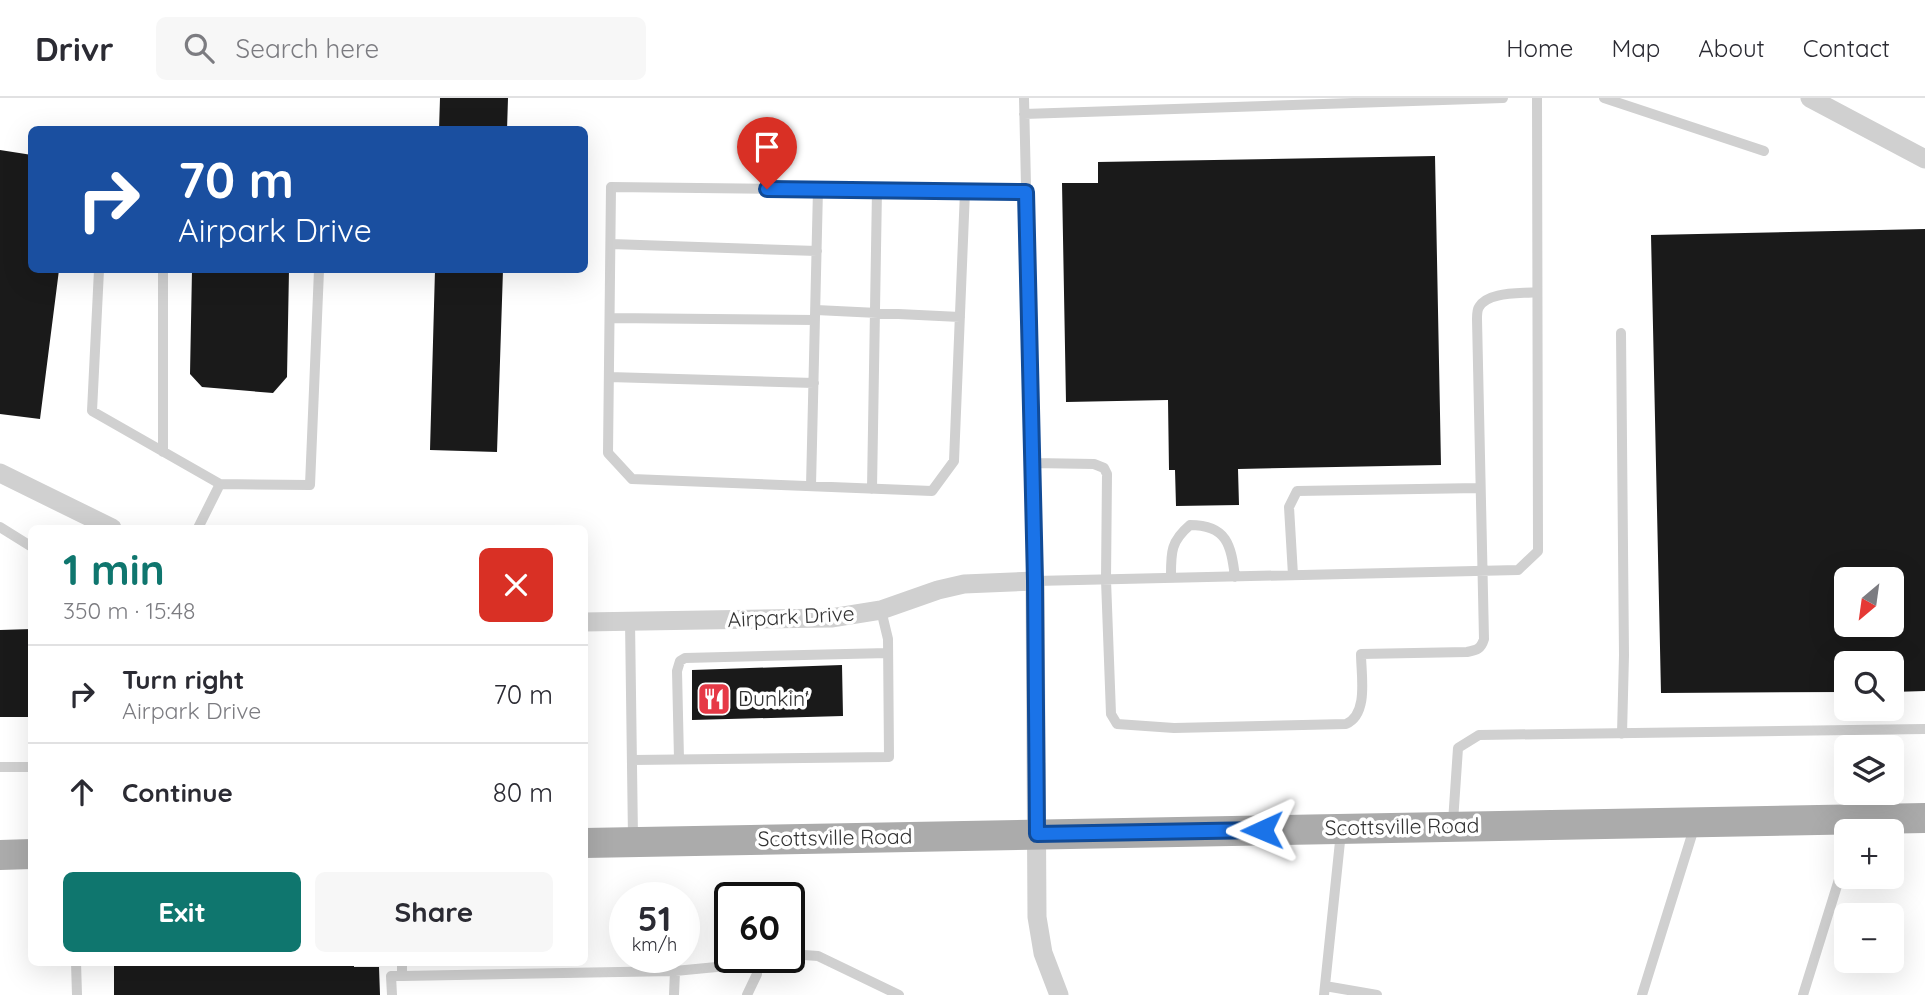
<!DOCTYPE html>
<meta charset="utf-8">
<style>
:root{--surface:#fff;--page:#f7f7f7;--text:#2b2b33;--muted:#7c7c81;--line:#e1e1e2;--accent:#0f766e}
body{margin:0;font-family:Quicksand,sans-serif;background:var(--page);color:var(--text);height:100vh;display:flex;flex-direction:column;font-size:26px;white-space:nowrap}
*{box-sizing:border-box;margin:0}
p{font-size:23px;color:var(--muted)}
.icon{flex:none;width:38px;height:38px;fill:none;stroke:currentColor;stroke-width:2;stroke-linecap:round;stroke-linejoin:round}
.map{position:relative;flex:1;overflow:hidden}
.panel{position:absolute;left:28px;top:427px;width:560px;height:441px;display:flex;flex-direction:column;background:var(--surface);border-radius:10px;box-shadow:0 7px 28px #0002}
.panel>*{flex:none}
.hud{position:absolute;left:28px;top:28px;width:560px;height:147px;border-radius:10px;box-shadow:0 7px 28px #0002;background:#1a4fa0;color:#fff;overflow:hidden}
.needle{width:46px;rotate:209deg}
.fabs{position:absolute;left:1834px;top:469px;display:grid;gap:14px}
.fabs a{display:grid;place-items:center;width:70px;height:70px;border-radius:10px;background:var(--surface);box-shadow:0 7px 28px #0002;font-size:35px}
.speed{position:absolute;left:609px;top:784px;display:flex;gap:14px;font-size:35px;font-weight:700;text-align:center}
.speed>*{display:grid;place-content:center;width:91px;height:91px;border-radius:50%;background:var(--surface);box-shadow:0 7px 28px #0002;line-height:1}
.speed small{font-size:18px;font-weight:400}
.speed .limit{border:4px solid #111;border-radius:10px;background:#fff;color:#111}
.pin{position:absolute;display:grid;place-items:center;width:60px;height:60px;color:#fff;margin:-72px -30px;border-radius:50% 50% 50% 0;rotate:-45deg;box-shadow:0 0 7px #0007}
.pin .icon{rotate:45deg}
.me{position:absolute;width:77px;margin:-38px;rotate:269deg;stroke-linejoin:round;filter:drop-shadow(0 0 5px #0008)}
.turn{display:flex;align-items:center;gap:24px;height:147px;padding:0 35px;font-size:32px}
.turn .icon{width:91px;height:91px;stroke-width:2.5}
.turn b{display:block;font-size:49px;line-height:60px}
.round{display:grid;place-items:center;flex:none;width:74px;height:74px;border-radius:10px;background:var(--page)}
.overview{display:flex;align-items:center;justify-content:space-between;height:119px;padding:0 35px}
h1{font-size:42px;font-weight:800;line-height:52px;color:var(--accent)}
.button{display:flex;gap:14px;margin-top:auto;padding:14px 35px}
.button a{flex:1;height:80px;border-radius:10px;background:var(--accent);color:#fff;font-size:28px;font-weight:800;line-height:80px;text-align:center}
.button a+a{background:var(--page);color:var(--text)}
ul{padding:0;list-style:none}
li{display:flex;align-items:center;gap:21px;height:98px;padding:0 35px;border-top:2px solid var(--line)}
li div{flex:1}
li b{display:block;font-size:26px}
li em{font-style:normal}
header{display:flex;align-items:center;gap:42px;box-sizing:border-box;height:98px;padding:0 35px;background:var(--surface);border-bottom:2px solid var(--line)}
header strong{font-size:33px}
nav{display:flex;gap:38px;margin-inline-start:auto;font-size:24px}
.search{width:490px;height:63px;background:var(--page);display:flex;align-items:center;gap:18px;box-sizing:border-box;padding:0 24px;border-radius:10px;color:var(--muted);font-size:26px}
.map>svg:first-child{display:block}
.building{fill:#1a1a1a;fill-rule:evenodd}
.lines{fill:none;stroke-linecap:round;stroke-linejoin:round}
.service{stroke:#d0d0d0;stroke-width:10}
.minor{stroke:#d0d0d0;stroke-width:19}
.primary{stroke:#ababab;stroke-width:30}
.route-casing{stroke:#114b97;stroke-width:18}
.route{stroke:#1a73e8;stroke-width:12}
.labels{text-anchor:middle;stroke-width:7;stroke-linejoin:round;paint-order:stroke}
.street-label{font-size:21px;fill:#333;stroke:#fff}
.poi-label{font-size:21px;fill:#333;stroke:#fff;text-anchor:start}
</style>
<header>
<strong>Drivr</strong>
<div class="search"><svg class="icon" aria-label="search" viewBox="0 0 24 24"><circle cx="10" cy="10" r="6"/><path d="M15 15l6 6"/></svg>Search here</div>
<nav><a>Home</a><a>Map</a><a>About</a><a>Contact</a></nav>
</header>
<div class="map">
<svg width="1925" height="897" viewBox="0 0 1925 897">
<rect width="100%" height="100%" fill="#fff"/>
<path class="building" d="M440,0h68l-1,32h-68z
M0,52l32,5v115h27l-19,149 -40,-5z
M1435,58l6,309 -203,4 1,36 -63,1 -1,-36h-6l-1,-70 -102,2 -4,-219h36v-21z
M1925,131v462l-33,1v-29h-46v29l-185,1 -10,-458zM1846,481h46v46h-46z
M192,172h97l-2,107 -14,16 -71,-6 -12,-13z
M435,172h68l-6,182 -67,-2z
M32,531v88h-32v-87z
M842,567l1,51 -151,4v-50z
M114,864h240v5h25l1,28h-266z"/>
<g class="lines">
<path class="service" d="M1024,0l11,483 483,-11 20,-19 -1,-453
M1604,0l160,53
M1024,16l479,-16
M965,93l-11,270 -22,30 -300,-12 -24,-26 3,-266 415,5
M611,146l206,7
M99,172l-7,141 128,73
M816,212l144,7
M610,220l205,2
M1621,235l3,322 -2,79
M609,279l205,6
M163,354v-182
M1033,365l61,1 10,4 3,6 -1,106 5,134 6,10 57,4 172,-4c23,-10 15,-49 15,-70l106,-2c10,-2 14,-3 17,-13l-7,-320c0,-4 0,-9 2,-12 9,-16 42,-13 58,-15
M811,388l7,-297
M872,391l5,-299
M0,429l32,20
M198,430l22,-44 90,1 9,-215
M1293,477l-4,-68 8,-16 182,-3
M1171,480c0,-25 -1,-36 19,-53 37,0 41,20 45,52
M630,523l3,217
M679,661l-2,-88 3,-10 5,-3 203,-5
M632,662l257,-3 -1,-118 -7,-29
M0,669h32
M1453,724l5,-74 21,-13 446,-6
M789,856l29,2 81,39
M76,864l1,33
M402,864v14l273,-5 52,-5 46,-9
M1325,888l52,9
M392,897l-1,-19h11
M674,897l1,-24
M747,897l10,-21v-14
M1324,897l17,-163
M1642,897l53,-170
M1803,897l38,-122 5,-37"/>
<path class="minor" d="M1810,0l115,61
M0,375l112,55
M584,524l247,-4 50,-8 57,-20 26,-6 71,-3 2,336 6,36 16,42"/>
<path class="primary" d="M584,745l1341,-25
M0,757l32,-1"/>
</g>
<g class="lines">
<defs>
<path id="route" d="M767,91l259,3 9,389 2,253 225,-4"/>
</defs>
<use href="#route" class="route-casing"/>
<use href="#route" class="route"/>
</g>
<defs>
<symbol id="restaurant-square" viewBox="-11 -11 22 22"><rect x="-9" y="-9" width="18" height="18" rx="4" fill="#e63946" stroke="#fff"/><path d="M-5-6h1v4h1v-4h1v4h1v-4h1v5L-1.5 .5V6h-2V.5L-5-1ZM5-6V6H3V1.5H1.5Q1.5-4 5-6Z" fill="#fff"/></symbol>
</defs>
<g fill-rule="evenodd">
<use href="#restaurant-square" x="695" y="582" width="38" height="38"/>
</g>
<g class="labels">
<g class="street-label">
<text transform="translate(791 519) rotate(-3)" y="7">Airpark Drive</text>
<text transform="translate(1402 729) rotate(-1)" y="7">Scottsville Road</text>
<text transform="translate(835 740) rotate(-1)" y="7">Scottsville Road</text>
</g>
<g class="poi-label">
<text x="738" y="608">Dunkin'</text>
</g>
</g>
</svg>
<div class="fabs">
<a><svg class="needle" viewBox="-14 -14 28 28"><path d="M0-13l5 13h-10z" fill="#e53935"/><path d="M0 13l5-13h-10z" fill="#7c7c81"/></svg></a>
<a><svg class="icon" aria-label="search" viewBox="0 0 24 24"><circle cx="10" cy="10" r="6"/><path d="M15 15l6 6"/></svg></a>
<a><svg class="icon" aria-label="layers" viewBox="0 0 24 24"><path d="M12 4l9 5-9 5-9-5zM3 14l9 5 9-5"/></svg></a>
<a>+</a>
<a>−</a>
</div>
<div class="speed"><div>51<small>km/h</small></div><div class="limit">60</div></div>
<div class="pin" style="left:767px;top:91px;background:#d93025"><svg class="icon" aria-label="arrive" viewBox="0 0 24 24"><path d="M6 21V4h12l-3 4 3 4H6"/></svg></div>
<svg class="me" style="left:1262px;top:732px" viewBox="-20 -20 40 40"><path d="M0-17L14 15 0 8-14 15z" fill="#1a73e8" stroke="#fff" stroke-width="4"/></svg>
<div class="hud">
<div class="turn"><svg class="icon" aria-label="right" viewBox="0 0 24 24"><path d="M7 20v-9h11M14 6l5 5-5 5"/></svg><div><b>70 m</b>Airpark Drive</div></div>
</div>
<section class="panel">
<div class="overview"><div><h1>1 min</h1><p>350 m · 15:48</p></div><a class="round" style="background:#d93025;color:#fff"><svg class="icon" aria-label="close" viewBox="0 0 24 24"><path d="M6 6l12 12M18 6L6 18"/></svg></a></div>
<ul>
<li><svg class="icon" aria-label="right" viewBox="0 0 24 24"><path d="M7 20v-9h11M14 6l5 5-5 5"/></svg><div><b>Turn right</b><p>Airpark Drive</p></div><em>70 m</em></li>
<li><svg class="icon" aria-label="ahead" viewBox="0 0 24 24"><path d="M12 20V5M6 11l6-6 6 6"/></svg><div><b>Continue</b></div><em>80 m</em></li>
</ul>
<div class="button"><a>Exit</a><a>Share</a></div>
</section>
</div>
